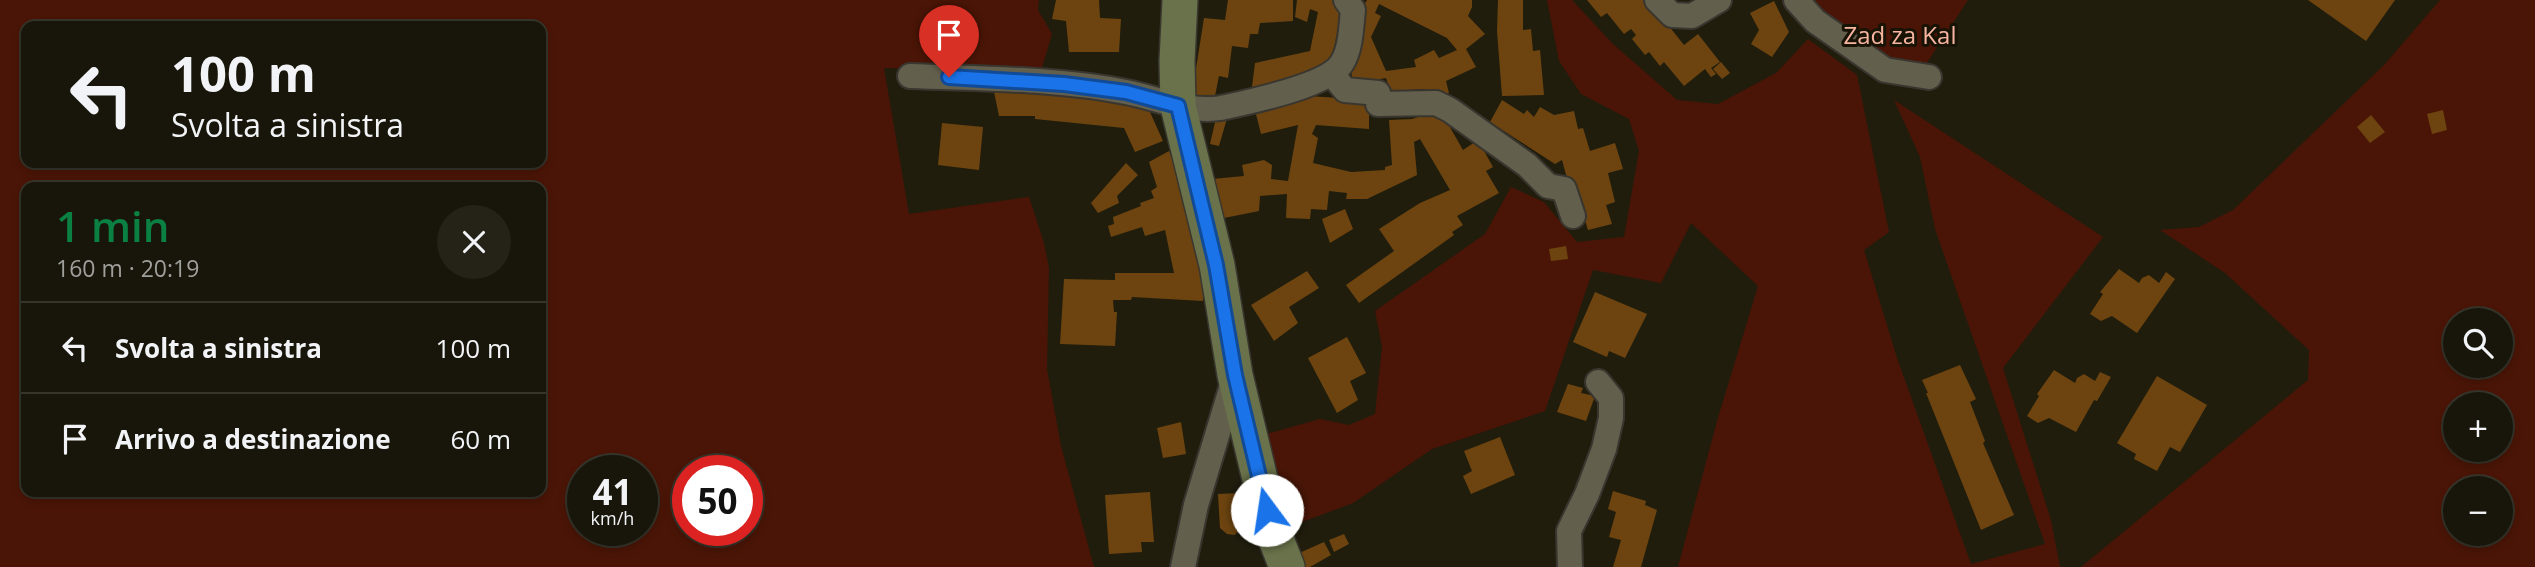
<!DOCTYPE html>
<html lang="it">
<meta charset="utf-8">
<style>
:root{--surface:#18160a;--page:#252318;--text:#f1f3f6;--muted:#9f9f9c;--line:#36352b;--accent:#0b8043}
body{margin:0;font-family:"Open Sans",sans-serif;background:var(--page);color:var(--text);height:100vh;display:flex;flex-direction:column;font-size:26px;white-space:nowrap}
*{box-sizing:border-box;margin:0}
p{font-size:23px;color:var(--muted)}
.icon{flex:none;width:38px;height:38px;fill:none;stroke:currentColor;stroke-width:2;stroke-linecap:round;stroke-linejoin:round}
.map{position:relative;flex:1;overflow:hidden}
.details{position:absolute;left:21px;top:182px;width:525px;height:315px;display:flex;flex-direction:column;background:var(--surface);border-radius:14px;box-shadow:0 4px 10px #0003,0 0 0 2px var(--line)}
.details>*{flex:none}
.guide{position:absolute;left:21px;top:21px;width:525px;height:147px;border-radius:14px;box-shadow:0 4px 10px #0003,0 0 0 2px var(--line);background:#18160a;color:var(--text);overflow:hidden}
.controls{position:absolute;left:2443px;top:308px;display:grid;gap:14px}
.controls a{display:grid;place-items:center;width:70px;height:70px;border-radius:50%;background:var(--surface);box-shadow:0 4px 10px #0003,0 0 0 2px var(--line);font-size:35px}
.speed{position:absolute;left:567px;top:455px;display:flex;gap:14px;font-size:35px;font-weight:700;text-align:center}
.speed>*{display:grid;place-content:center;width:91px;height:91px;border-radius:50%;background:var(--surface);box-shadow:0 4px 10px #0003,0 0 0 2px var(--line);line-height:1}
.speed small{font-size:18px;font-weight:400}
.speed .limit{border:10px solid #d22;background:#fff;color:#111}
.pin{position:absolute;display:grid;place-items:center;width:60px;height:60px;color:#fff;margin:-72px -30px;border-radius:50% 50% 50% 0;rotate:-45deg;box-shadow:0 0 7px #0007}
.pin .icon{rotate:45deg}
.me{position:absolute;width:77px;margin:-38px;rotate:346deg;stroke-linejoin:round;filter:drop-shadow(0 0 5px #0008)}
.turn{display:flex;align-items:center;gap:24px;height:147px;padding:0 35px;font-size:32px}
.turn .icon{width:91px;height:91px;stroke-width:2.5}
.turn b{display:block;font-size:49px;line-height:60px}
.round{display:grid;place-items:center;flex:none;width:74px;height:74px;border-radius:37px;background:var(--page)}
.head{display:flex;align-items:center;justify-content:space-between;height:119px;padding:0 35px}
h1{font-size:42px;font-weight:600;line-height:52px;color:var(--accent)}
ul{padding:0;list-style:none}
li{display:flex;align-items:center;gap:21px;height:91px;padding:0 35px;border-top:2px solid var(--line)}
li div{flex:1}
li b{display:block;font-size:26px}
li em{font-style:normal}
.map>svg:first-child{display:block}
.green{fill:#4a1506;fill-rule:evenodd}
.building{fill:#6d440f;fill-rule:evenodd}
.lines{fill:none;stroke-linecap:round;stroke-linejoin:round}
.minor-casing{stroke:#39362f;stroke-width:28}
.secondary-casing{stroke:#39362f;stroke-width:38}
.minor{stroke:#635f4d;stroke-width:24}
.secondary{stroke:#69724a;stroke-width:35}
.route-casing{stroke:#114b97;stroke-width:18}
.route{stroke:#1a73e8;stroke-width:12}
.labels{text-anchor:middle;stroke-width:6;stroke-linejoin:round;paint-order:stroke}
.park-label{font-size:24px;fill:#f7b4a1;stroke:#171305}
</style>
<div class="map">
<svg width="2535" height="567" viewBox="0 0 2535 567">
<rect width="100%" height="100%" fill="#201d0d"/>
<path class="green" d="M0,0h1039l-1,10 14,24 -11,37 -157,-3 25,146 120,-17 15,46 5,25 -2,101 14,77 33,121h-1094zM26,26h515v137h-515zM26,187h515v305h-515zM583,471h59v59h-59zM688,471h59v59h-59z
M1547,0h25l40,43 65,57 41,4 58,-31 32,-34 49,36 32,157 -25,18 33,108 74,206 74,-20 -110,-315 -15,-72 -26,-57 209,137 -100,131 48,152 9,47h-382l39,-146 41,-135 -67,-63 -30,60 -68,-13 -48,141 -113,38 -79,54 -67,25 -20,-94 54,-15 29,6 26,-11 7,-67 -7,-36 110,-77 26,-47 33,15 33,40 47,-5 15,-86 -10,-32 -48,-25 -22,-33z
M1798,0h170l-49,75 -34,-5z
M2440,0h95v567h-454l227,-187 1,-30 -84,-77 -65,-43 39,-3 34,-17 152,-146zM2455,320h46v46h-46zM2455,404h46v46h-46zM2455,488h46v46h-46z"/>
<path class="building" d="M1056,0h43l1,18 21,1 -2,33h-50l-3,-31 -14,-2z
M1228,0h65v21l-33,2 -2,11h-8l-2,14 -16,-2 -4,32 -9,-2 -5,25 -23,-1 13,-82 21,2z
M1297,0h41l5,9 -13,55 -79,31 4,-32 55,-12 8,-39 -8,-3 -3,13 -12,-5z
M1367,0h105v7l-4,9 17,18 -19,15 10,18 -30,14 3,12 -22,5 -2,-9 -35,2 -4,-13 -33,6 -3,-22 10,-51zM1379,4l68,34 10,12 -18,8 -5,-8 -20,10 2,7 -30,4 -15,-34 10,-21 -6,-3z
M1498,0h25v30l8,-1 2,22 7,-1 4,45 -42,1 -5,-65z
M1587,0h61l36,45 14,-11 22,28 -9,6 5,6 -5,3 -6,-8 -21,17 -20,-24 -4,4 -11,-14 -4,3 -13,-16 4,-4 -5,-6 -7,5 -17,-21 -6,4z
M2308,0h87l-29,41z
M1774,1l15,31 -17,25 -21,-13 8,-14 -9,-17z
M1721,62l9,11 -8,6 -9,-10z
M993,87l152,14 18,40 -28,11 -11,-24 -89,-9v-3h-36z
M1294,95l75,5v29l-53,-4 -4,9 6,4 -5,25 38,9 34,-2v-3l7,-2 -3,-45 23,-1 25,-8 6,4 20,35 15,-10 15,27 -7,4 13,22 -42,23 6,9 -11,7 2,3 -95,68 -13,-18 48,-34 -15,-22 41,-26 30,-13 -30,-51 -6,3 3,33 -50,24h-21l1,-6 -18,-2 -2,19 -16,-1 -1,10 -24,-1 1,-24 -27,2 -1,15 -40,8 -7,-40 32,-3 -2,-11 22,-5 8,5 -1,14 17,2 10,-56 -37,9 -7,-28z
M1502,100l22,14 3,-4 7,7 6,-10 14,8 20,-4 4,18 5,-1 7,23 25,-8 8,26 -15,4 7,29 -9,3 6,19 -24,6 -15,-48h-5l-6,-22 -7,4 -65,-42z
M2443,110l4,20 -15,4 -5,-20z
M1228,115l-9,31 -9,-2 6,-26z
M2371,115l14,17 -15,11 -13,-16z
M942,123l41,4 -4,43 -41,-5z
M1169,151l9,22 26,104 -1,24 -71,-4 -1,3h-18l1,12h3l-2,34 -55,-2 4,-65 51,1v-7h59l-9,-43 -20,6 -3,-9 -31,10 -3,-11 6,-2 -1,-7 28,-11 -1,-3 14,-5 -3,-7 6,-4 -8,-25z
M1126,163l12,12 -21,21 2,7 -21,10 -7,-10z
M1345,209l8,20 -23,14 -8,-24z
M1566,246l2,13 -17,2 -2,-12z
M2119,269l20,14 3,-5 7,-3 10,8 7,-11 9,7 -38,54 -25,-17 -11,5 -11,-7 13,-20 -3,-2z
M1307,271l12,17 -30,19 9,16 -24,18 -23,-36z
M1595,292l52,22 -22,44 -16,-7 -2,6 -34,-15z
M1347,337l19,36 -16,8 8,19 -21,13 -29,-55z
M1960,365l16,34 -6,3 15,39 -2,2 31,72 -33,15 -55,-137h2l-6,-13z
M2054,370l21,13 2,-5 7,-4 11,7 5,-9 11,5 -14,24 -3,-1 -18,32 -27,-14 -11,5 -11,-7 12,-20 -2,-2z
M2157,376l50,29 -27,47 -10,-5 -13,24 -23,-12 2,-5 -19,-11z
M1568,384l15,4 -2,5 14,3 -9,25 -29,-9z
M1181,422l5,32 -23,4 -6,-30z
M1500,437l15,38 -44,19 -8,-18 9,-5 -8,-20z
M1613,491l33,10 -1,4 12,5 -16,57h-28l8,-27 -12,-3 7,-25 -8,-3z
M1150,492l4,50h-13l1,10 -33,2 -4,-59z
M1240,493v35l-5,7 -8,-1 -7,-6 -2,-34z
M1344,534l5,10 -15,8 -5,-12z
M1324,542l7,13 -21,12h-5l-8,-13z"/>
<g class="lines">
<defs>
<path id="minor" d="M1657,0l15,15 20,1 27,-16
M1796,0l19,21 70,49 44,7
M1332,74l13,16 33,3v11l58,-1 14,7 77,55 21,21 16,3 9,27
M910,76c71,3 145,2 216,16 32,6 62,21 95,16 27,-6 107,-22 121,-45 9,-15 9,-35 11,-53l-7,-10
M1183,567l13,-62 38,-126
M1570,567l-1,-36 18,-37 17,-45 7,-31v-20l-13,-16"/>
<path id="secondary" d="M1180,0l-3,61 1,45 39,159 18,110 37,154 15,38"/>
</defs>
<use href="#minor" class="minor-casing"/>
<use href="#secondary" class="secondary-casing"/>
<use href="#minor" class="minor"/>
<use href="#secondary" class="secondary"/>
</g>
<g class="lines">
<defs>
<path id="route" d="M949,77l115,7 62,8 52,14 38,159 19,110 32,135"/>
</defs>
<use href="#route" class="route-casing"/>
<use href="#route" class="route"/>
</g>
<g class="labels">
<g class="park-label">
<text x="1900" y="44">Zad za Kal</text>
</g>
</g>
</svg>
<div class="controls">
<a><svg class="icon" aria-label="search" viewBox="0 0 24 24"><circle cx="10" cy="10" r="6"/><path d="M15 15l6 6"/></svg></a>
<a>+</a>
<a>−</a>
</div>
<div class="speed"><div>41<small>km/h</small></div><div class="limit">50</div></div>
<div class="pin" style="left:949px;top:77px;background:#d93025"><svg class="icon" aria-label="arrive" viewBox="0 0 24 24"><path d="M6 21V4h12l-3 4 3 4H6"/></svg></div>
<svg class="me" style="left:1267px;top:510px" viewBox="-20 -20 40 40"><circle r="19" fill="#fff"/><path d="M0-13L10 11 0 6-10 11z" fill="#1a73e8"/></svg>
<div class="guide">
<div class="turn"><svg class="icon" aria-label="left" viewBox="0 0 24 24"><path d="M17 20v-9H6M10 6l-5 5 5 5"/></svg><div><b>100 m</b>Svolta a sinistra</div></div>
</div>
<section class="details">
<div class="head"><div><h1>1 min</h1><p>160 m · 20:19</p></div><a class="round"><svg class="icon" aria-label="close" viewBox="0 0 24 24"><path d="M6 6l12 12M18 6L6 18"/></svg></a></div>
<ul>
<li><svg class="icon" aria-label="left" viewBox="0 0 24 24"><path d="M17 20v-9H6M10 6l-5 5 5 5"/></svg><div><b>Svolta a sinistra</b></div><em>100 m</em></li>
<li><svg class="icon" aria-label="arrive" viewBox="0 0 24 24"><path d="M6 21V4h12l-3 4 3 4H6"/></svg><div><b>Arrivo a destinazione</b></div><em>60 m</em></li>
</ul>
</section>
</div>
